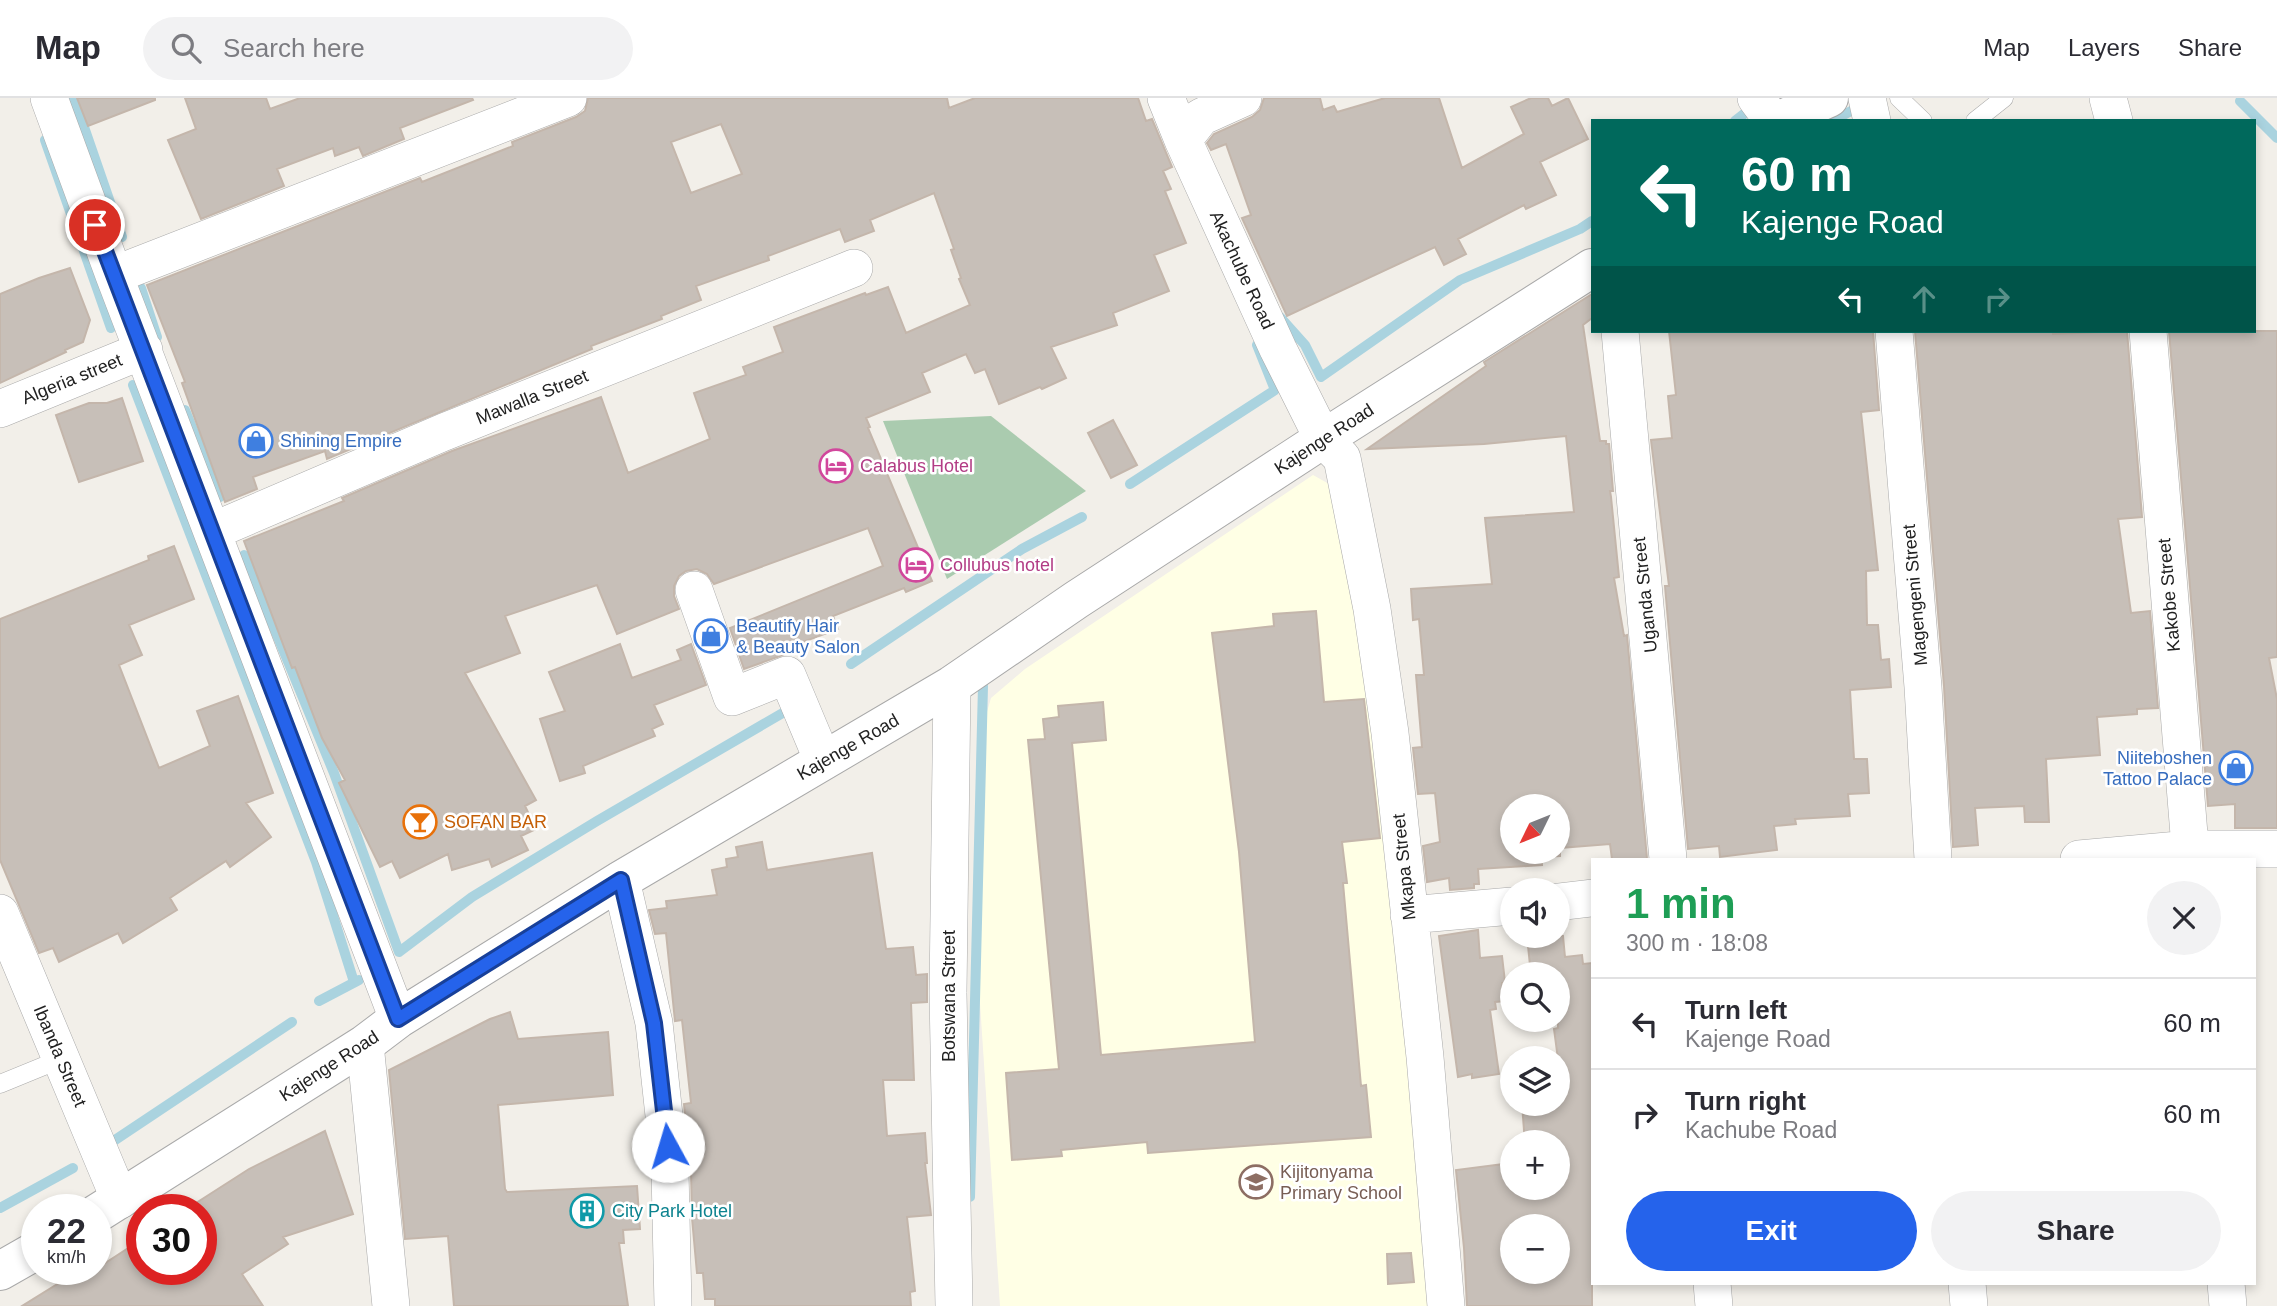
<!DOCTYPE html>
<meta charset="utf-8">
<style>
:root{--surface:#fff;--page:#f2f2f3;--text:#2b2b33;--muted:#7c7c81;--line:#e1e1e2;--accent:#2563eb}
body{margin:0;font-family:Helvetica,sans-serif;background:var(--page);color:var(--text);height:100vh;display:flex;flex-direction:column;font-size:26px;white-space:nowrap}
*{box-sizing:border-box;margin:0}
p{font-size:23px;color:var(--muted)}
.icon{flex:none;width:38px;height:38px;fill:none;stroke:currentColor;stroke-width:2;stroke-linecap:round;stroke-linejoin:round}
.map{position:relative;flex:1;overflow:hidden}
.panel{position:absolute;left:1591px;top:760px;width:665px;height:427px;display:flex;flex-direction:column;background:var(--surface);border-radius:0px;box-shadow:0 4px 10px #0003}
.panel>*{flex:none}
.top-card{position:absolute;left:1591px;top:21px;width:665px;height:214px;border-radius:0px;box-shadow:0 4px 10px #0003;background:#00695c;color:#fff;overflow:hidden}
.needle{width:46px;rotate:227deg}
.controls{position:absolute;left:1500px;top:696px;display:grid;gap:14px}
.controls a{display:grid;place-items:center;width:70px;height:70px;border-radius:50%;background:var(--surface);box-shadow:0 4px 10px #0003;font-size:35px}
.speed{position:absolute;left:21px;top:1096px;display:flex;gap:14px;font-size:35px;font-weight:700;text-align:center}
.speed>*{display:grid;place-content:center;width:91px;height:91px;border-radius:50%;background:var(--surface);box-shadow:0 4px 10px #0003;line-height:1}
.speed small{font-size:18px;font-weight:400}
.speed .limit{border:10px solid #d22;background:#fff;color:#111}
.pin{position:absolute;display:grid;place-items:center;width:60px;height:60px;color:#fff;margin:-30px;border:4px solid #fff;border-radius:50%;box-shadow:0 2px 7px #0007}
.me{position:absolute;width:77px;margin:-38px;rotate:354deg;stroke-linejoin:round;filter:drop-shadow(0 0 5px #0008)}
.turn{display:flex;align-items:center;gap:24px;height:147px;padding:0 35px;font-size:32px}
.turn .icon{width:91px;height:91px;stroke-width:2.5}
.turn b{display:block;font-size:49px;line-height:60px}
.lanes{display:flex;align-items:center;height:66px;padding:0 35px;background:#0003;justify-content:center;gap:35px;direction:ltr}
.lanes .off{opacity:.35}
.round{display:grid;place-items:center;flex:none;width:74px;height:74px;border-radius:37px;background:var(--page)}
.summary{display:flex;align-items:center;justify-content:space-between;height:119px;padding:0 35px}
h1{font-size:42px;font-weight:800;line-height:52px;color:#1e9e55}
.button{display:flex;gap:14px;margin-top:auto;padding:14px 35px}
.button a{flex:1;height:80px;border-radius:42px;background:var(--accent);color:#fff;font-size:28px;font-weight:800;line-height:80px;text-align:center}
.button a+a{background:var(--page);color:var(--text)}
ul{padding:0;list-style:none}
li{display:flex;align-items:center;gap:21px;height:91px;padding:0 35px;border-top:2px solid var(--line)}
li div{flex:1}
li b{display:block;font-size:26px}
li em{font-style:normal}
header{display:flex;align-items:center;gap:42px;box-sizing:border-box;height:98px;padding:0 35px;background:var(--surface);border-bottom:2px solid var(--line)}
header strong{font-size:33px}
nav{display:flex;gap:38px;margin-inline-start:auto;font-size:24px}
.search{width:490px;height:63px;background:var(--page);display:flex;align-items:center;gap:18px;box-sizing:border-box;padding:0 24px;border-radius:38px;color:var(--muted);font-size:26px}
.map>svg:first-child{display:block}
.education{fill:#ffffe5}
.cemetery{fill:#aacbaf}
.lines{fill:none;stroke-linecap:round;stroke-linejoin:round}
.stream{stroke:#aad3df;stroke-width:10}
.building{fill:#c7bfb8;stroke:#c4b6ab;stroke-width:2;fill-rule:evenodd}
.service-casing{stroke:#a9a9a9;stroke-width:19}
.minor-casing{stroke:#a9a9a9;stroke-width:38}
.tertiary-casing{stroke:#a9a9a9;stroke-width:40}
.service{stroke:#fff;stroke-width:18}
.minor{stroke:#fff;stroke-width:37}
.tertiary{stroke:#fff;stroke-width:38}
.route-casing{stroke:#184099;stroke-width:18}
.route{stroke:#2563eb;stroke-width:12}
.labels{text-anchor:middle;stroke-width:5;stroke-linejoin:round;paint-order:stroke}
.street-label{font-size:18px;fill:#222;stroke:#fff}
.shop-label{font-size:18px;fill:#366cbe;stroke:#fff;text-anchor:start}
.hotel-label{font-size:18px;fill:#b23c85;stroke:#fff;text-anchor:start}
.food-label{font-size:18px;fill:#c56008;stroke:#fff;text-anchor:start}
.education-label{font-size:18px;fill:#785e54;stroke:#fff;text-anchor:start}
.culture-label{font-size:18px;fill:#0d838f;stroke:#fff;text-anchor:start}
</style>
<header>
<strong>Map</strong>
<div class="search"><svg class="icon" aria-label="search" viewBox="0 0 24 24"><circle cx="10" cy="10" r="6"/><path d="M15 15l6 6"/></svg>Search here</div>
<nav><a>Map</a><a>Layers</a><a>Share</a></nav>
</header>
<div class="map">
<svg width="2277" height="1208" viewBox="0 0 2277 1208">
<rect width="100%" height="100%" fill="#f2efe9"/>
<path class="education" d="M1313,377l50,28 96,803h-459l-23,-348 1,-215 13,-45 34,-29z"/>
<path class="cemetery" d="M991,318l95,75 -139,88 -64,-158z"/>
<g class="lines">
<path class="stream" d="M74,0l48,139
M2240,3l37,37
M1735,23l14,-11
M1833,23l25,-14
M45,42l66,188
M141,190l16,49
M1280,219l25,28 16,32 139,-97 120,-51 12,-8
M133,287l183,477 38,120
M185,312l35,87
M1130,386l145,-94 -18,-45
M244,457l90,218 65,179 73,-55 125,-76 196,-114
M851,566l171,-115 60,-32
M319,903l40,-21
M112,1044l180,-120
M970,1099l13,-511
M0,1110l73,-40"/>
</g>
<path class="building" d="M77,0h78v2l-67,26z
M185,0h81l4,11 30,-11h172l1,2 -73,28 4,11 -41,17 -4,-9 -24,9 -2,-8 -56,21 7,17 -83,33 -33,-79 28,-11z
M588,0h359l2,10 26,-10h163l8,23 6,-2 20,48 -9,4 8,18 -6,2 21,52 -32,12 15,36 -56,22 4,12 -66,22 15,31 -24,11 -2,-2 -41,17 -14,-35 -10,4 -9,-19 -44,19 8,19 -64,26 4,9 -2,1 64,153 -26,11 -2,-4 -71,28 5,13 -57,21 2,5 -39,14 -14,-41 153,-62 -15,-38 -154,56 -7,-10 -10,-5 -11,2 -7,5 -5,10v10l5,13 -62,25 -20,-49 -92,31 15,37 -55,20 71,127 -11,6 11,23 -15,7 7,14 -36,17 -3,-8 -37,11 -4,-16 -48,24 -8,-17 -12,6 -41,-84 6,-3 -23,-42 -27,-71 -3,1 -48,-127 100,-40 -2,-3 110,-47 149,-54 27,76 82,-34 -16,-46 52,-18 -3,-8 40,-15 -9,-25 91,-34 1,2 22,-8 18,46 64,-28 -11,-26 2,-1 -10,-28 3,-1 -20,-56 -64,27 4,11 -29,11 -5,-13 -72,27 1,4 -73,26 5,14 -40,16 1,3 -71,27 1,3 -265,110 -2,-8 -72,26 4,12 -32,13 -43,-119 3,-1 -38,-97 273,-107 2,4 91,-36 -1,-4 64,-25 9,-6zM721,26l21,50 -51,19 -20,-51z
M1264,0h56l3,12 11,-4 3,6 48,-14h54l23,70 62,-34 -13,-27 20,-9h17l4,8 16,-8 20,41 -48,23 16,33 -30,14 -2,-4 -66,34 8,15 -22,11 -9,-18 -148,69 -45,-98 9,-3 -25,-71 -15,6 -4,-7 7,-9 38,-17 8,-7z
M70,170l20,52 -7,22 -18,8 1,2 -66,31v-89l39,-16z
M1592,196v24l-9,7 17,116h6v3h3l4,47h-3l1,6 8,80 -5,1 10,58 3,-1 20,224h-35l-2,-15 -50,4v8l-19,1 1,8 -64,4 1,15h-5v4l-24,2 -1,-12 -22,4 -4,-36 17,-4 -5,-49 -17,1 -5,-46 9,-1 -6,-72h8l-5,-56 -6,1 -2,-31 81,-5 -7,-66 89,-6 -8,-76 -82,8 -117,5 119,-83 -2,-4zM1512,709h46v45h-46z
M1669,233h204l6,79 -18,2 17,158 -12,1 1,54h11l3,35 8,-1 2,28 -41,3 4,69h13l2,34 -21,1 2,22 -55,3 1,5 -22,2 3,24 -57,7 -1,-11 -31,3 -23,-263h4l-18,-146 21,-2 -4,-42 8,-1z
M1915,233h138v3l74,-3 15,186 -24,2 13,94 19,-2 8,97 -21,1v5l-40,3 3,38 -54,4 3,63h-24l-1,-16 -49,2 3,37 -25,2 -9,-161z
M2169,233h108v326l-8,1 8,41v129h-42v-24l-27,2z
M122,300l21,63 -64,21 -23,-67 33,-12h18z
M1113,322l24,45 -26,13 -23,-45z
M174,448l20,53 -65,26 13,30 -23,10 40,103 51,-22 -13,-35 41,-15 35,97 -27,10 25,34 -41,30 -4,-6 -56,37 7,12 -54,33 -5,-10 -59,29 -6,-14 -14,5 -39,-93v-241l149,-59 -1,-4z
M1316,513l8,91 40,-3 16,139 -38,4 5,41h-4l18,203 5,-1 5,52 -223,16 -1,-11 -86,8 1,6 -50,4 -6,-87 53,-4 -31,-329 17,-1 -2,-20 16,-2 -1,-11 45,-4 3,38 -34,3 29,312 154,-13 -16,-190 -27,-219 62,-7 -1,-12z
M620,546l12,34 49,-18 -4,-10 14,-6 15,41 -52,20 9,19 -11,5 3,7 -72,30 2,7 -25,8 -20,-62 25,-8 -16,-39z
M762,744l5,28 105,-17 14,96 27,-2 3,28 11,-1v28l-16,1 3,77h-31l4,56 38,-3 2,30h-2l6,52 -24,2 8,74 -5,1 1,14h-196v-7h-10l-2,-26h-6l-5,-55 -1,-49 -7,-65 7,-1 -9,-83 -7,1 -9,-88 -11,1 -6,-24 18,-2 -1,-7 51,-6 -5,-25 15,-3 -1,-8 12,-2 -2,-10z
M1478,832l2,28 22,-2 3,26 -3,1 3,18 -10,1 1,7 -6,1 9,64 -27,4v-4l-14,3 -19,-141z
M1527,838h36l2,21 17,-2 1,9 9,-1v343h-125l-3,-58 -8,-78 56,-7v25h46v-45h-33l-3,-39h36v-45l-4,-30 4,-1v-53h-27zM1512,1129h46v45h-46z
M510,914l8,27 90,-7 5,63 -115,10 7,84 2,3 130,-6 3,43 -17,1 1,13h-5l9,63h-174l-6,-70 -43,3 -16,-169 101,-51z
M325,1033l28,83 -70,23 5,7 -46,30 21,32h-241l58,-36 4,7 58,-38v30h59v-60h-5l-3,-4 56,-36z
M1411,1155l3,29 -26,2 -1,-30z"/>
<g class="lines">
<defs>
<path id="service" d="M1899,0l24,23
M1975,23l29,-23
M0,986l61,-25"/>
<path id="minor" d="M49,0l65,177 284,744
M1166,0l17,42 95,209 45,90 19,19 30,151 18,124 35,324 21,249
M1756,0l17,23
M1867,0l5,23
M2108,0l6,23
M1183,42l18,-23 42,-19
M114,177l454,-177
M1620,233l48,528
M1894,233l29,356 10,172
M2148,233l43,528
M0,311l144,-59
M213,433l231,-99 410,-164
M694,492l38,107 55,-22 36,86
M952,587l-4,308 6,313
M2079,761l111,-10h87
M621,782l33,143 16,148 3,135
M1558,804l34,-4
M0,815l120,287
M1409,817l103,-9
M365,946l26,262
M1712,1185l2,23
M1967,1185l2,23
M2226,1185l2,23"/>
<path id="tertiary" d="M1778,23l51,-23
M96,1116l269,-170 33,-25 223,-139 331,-195 124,-85 247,-161 269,-171
M0,1173l37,-21"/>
</defs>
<use href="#service" class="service-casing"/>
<use href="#minor" class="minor-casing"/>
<use href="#tertiary" class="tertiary-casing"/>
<use href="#service" class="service"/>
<use href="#minor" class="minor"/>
<use href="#tertiary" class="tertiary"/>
</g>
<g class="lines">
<defs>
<path id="route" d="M95,127l303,794 223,-139 33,143 14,123"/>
</defs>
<use href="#route" class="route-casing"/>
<use href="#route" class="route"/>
</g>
<defs>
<symbol id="shop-ring" viewBox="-11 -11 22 22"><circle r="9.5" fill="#fff" stroke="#3f7fe0" stroke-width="1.5"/><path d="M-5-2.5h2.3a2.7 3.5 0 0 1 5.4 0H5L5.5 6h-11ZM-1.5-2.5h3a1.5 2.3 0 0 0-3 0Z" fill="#3f7fe0"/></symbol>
<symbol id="hotel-ring" viewBox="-11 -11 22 22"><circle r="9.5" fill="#fff" stroke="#d1479c" stroke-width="1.5"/><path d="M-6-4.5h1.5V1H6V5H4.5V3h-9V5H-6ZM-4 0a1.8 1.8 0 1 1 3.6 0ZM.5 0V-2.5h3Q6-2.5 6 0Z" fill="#d1479c"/></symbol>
<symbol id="bar-ring" viewBox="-11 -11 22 22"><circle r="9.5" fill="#fff" stroke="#e8710a" stroke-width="1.5"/><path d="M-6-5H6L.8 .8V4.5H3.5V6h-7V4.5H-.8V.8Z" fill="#e8710a"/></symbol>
<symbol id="school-ring" viewBox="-11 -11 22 22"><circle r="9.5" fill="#fff" stroke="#8d6e63" stroke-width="1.5"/><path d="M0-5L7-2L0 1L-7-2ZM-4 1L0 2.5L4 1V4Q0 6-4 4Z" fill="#8d6e63"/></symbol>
<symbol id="building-ring" viewBox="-11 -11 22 22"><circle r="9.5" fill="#fff" stroke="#0f9aa8" stroke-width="1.5"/><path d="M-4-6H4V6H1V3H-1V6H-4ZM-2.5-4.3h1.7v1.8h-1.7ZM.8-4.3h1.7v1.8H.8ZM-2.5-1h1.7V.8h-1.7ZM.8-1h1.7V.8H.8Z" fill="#0f9aa8"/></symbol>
</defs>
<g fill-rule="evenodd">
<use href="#shop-ring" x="237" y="324" width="38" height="38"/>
<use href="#hotel-ring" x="817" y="349" width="38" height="38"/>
<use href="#hotel-ring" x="897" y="448" width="38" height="38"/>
<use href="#shop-ring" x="692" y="519" width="38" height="38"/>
<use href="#shop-ring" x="2217" y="651" width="38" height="38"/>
<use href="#bar-ring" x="401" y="705" width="38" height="38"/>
<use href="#school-ring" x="1237" y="1065" width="38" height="38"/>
<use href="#building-ring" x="568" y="1094" width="38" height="38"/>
</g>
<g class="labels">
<g class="street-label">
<text transform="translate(1242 172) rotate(65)" y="6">Akachube Road</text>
<text transform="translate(72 281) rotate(-22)" y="6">Algeria street</text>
<text transform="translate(532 299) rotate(-22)" y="6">Mawalla Street</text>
<text transform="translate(1324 341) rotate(-33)" y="6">Kajenge Road</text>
<text transform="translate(1645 497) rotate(-96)" y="6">Uganda Street</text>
<text transform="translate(1915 497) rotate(-95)" y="6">Magengeni Street</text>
<text transform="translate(2169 497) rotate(-95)" y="6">Kakobe Street</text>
<text transform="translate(848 649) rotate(-30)" y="6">Kajenge Road</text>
<text transform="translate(1404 769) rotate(-96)" y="6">Mkapa Street</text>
<text transform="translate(949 898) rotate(-90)" y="6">Botswana Street</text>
<text transform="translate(60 958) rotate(67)" y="6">Ibanda Street</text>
<text transform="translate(329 968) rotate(-33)" y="6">Kajenge Road</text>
</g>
<g class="shop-label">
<text x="280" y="349">Shining Empire</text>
<text x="736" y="534">Beautify Hair<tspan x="736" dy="21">&amp; Beauty Salon</tspan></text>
<text x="2212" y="666" text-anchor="end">Niiteboshen<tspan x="2212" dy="21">Tattoo Palace</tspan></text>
</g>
<g class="hotel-label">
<text x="860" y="374">Calabus Hotel</text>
<text x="940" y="473">Collubus hotel</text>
</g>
<g class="food-label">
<text x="444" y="730">SOFAN BAR</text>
</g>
<g class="education-label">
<text x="1280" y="1080">Kijitonyama<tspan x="1280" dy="21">Primary School</tspan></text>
</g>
<g class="culture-label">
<text x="612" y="1119">City Park Hotel</text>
</g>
</g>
</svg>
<div class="controls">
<a><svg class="needle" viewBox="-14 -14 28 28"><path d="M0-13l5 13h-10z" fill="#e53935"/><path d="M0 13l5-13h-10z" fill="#7c7c81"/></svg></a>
<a><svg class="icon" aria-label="sound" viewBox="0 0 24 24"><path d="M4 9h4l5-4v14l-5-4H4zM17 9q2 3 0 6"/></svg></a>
<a><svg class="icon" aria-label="search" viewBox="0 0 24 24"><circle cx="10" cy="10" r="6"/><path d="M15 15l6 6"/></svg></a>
<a><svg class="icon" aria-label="layers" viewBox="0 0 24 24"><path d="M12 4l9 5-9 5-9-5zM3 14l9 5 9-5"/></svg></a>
<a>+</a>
<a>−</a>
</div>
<div class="speed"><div>22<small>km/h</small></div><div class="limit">30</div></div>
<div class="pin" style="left:95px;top:127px;background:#d93025"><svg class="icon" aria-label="arrive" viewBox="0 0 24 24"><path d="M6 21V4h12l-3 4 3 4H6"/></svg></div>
<svg class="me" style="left:668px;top:1048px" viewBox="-20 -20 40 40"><circle r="19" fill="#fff"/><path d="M0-13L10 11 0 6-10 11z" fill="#2563eb"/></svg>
<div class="top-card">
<div class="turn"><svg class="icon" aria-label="left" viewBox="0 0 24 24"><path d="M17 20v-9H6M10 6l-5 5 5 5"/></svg><div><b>60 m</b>Kajenge Road</div></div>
<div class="lanes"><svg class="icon" aria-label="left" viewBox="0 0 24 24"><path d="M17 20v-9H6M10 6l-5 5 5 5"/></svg><svg class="icon off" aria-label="ahead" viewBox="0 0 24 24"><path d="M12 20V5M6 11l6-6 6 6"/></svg><svg class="icon off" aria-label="right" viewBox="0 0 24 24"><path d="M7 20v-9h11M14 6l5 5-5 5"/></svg></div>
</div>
<section class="panel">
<div class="summary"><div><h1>1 min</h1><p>300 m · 18:08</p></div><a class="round"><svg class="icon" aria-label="close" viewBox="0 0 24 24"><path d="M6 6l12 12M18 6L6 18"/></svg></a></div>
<ul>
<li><svg class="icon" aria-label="left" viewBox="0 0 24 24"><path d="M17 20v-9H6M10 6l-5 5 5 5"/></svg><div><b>Turn left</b><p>Kajenge Road</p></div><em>60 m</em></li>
<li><svg class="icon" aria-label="right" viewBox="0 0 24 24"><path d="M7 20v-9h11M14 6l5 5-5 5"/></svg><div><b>Turn right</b><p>Kachube Road</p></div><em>60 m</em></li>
</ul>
<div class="button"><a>Exit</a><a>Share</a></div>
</section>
</div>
